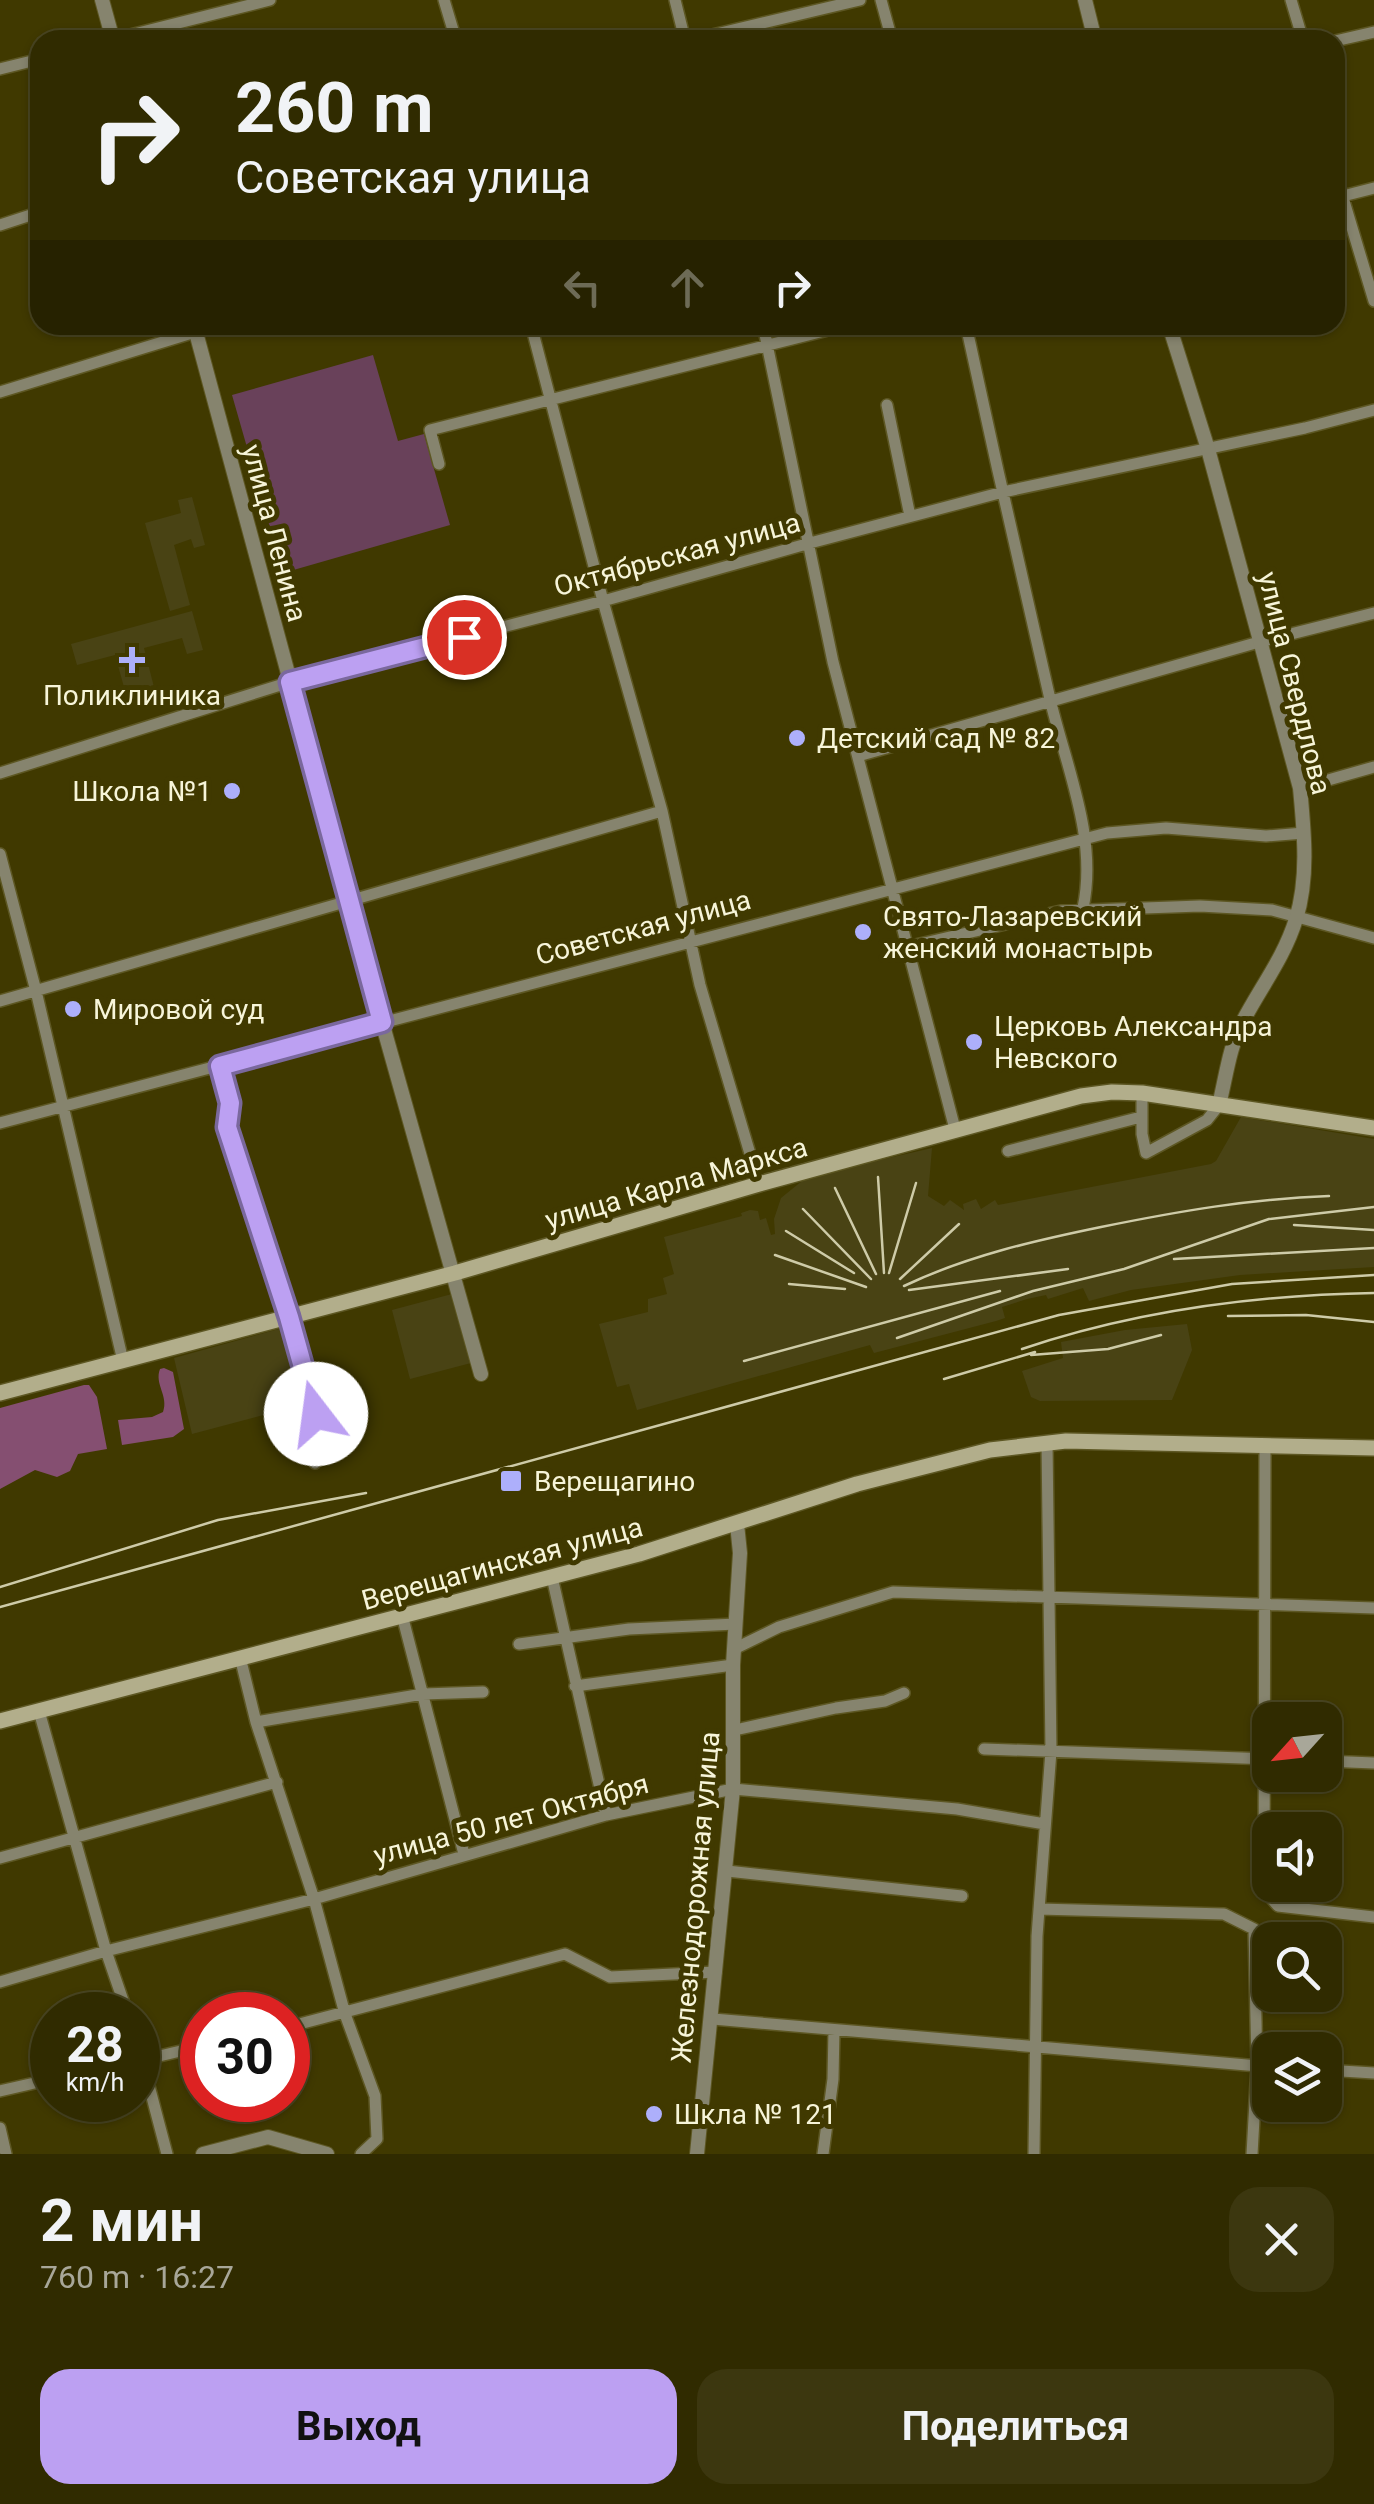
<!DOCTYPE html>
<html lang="ru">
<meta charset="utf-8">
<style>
:root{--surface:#302b00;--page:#3c370f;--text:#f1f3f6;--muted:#a8a799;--line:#4b4722;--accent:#bca0f2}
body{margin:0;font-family:Roboto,sans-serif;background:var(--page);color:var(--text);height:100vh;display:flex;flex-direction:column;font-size:38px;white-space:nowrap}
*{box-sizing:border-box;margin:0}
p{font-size:32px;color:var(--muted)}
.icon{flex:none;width:55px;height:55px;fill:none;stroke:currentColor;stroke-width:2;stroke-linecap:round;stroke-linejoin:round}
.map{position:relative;height:2154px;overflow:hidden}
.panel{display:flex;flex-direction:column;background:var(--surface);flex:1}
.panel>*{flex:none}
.banner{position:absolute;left:30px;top:30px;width:1315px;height:305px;border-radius:30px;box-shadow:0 2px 8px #0004,0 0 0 2px var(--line);background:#302b00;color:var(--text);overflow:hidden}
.needle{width:65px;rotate:243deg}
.tools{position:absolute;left:1252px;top:1702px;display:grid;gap:20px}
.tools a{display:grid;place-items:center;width:90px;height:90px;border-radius:20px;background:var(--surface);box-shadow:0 2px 8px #0004,0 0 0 2px var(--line);font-size:50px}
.speed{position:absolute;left:30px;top:1992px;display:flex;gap:20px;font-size:50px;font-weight:700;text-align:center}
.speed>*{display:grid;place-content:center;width:130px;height:130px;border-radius:50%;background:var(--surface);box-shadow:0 2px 8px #0004,0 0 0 2px var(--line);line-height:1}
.speed small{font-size:25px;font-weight:400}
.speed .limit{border:15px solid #d22;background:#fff;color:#111}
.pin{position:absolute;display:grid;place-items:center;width:85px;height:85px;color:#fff;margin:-42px;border:5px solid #fff;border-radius:50%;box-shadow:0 2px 10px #0007}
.me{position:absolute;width:110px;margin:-55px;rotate:345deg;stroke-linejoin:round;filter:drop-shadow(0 0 8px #0008)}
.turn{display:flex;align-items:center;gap:35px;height:210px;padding:0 40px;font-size:45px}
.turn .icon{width:130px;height:130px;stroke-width:2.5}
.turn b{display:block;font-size:70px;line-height:85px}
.lanes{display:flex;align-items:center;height:95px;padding:0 40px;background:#0003;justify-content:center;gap:50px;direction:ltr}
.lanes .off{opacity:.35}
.round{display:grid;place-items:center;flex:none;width:105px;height:105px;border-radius:30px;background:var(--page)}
.headline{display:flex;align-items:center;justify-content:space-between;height:170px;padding:0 40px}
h1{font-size:60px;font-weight:700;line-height:75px}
.primary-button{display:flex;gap:20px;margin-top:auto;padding:20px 40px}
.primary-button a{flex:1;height:115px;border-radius:30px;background:var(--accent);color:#111;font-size:40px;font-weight:700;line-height:115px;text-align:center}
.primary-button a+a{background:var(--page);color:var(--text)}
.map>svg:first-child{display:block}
.built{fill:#494314}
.green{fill:#69415a}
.forest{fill:#854f71}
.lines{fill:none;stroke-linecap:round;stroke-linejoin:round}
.minor-casing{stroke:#5d5723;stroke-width:14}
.tertiary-casing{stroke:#5d5723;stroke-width:16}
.secondary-casing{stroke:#5d5723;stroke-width:18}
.minor{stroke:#86846e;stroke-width:11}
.tertiary{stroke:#86846e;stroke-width:14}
.secondary{stroke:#b2ae8b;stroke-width:15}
.rail{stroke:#cecba8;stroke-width:2.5}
.route-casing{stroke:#7a689d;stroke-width:25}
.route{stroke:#bca0f2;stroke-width:18}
.poi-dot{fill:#adaffb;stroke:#403900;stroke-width:4}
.labels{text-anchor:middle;stroke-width:10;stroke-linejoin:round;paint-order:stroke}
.street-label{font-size:28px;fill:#f7f5d9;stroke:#403900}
.poi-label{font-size:28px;fill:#f7f5d9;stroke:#403900;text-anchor:start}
</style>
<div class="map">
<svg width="1374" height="2154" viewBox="0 0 1374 2154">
<rect width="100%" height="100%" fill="#403900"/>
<path class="built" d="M192,497l13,48 -11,3 -3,-9 -17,6 16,60 -20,6 -25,-88 36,-10 -3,-13z
M192,611l11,39 -16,4 -5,-16 -38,10 12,47 -51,14 -5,-16 24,-6 -9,-32 -38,10 -6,-21z
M1241,1117l133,22v128l-134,8 -109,15 -42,11 -6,-13 -35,11 -2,-4 -19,4 -25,8 3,11 -9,3 -122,32 -4,-8 -233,65 -8,-26 -12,3 -18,-63 49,-12v-13l19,-5 -4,-16 11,-4 -10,-37 78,-21 -1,-3 9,-3 8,1 2,9 6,-2 5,17 4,-1 -1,-15 7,-21 21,-17 12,-6 118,-27 -4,48 16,10 6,-6 14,10 -1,-6 13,-5 5,10 14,-9 3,5 213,-41 5,-3z
M452,1294l19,69 -61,16 -18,-69z
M1187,1324l5,26 -20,50 -132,1 -9,-4 -9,-26 41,-13 -2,-16 64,-12z
M286,1327l19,77 -113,30 -18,-76z"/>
<path class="green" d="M373,355l25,86 26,-7 26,91 -167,48 -51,-178z"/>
<path class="forest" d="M164,1368l9,4 11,57 -11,8 -51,8 -4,-25 34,-3 11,-5c6,-16 -9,-28 -3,-43z
M84,1385h5l8,12 10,52 -29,5 -8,17 -13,6 -22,-7 -35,19v-81z"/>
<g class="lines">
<defs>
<path id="minor" d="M444,0l12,40
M675,0l10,40
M881,0l11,40
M1291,0l12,40
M110,40l160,-40
M691,40l169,-40
M1335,41l39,-9
M0,69l40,-10
M1335,171l39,130
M1335,198l39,-10
M0,225l40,-13
M531,325l72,276 59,210 38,174 59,199
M763,325l70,337 122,467
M966,325c27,125 55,249 84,374 16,68 48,139 33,209
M0,392l218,-67
M887,405l23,111
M439,464l-9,-34 418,-105
M858,756l401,-114 115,-29
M0,773l290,-91 313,-81 207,-58 193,-51 302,-64 69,-18
M1300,788l74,-21
M0,854l36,137 87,370
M907,947l154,-36 139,-5 72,4 102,28
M0,1001l662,-190
M219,1066l11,37 -3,24 87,277 4,30 -3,29
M1142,1093v41l4,19 61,-33 12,-15
M0,1123l1107,-290 59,-5 100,8 38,-3
M1008,1151l133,-34
M1265,1447l-1,443 14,16 96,11
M552,1577l54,238
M402,1615l62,239
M519,1644l110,-15 107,-5
M734,1649l45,-22 114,-35 481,16
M240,1657l16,65 58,177 31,115 30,82 2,43 -16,15
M575,1686l158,-21
M39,1711l67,240 22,64
M256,1722l167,-28 60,-2
M735,1730l101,-22 49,-7 19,-8
M984,1749l286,10
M1325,1761l49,2
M0,1858l277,-76
M727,1871l235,25
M1039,1909l185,5 30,15 3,137 -5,88
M0,1982l106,-31 208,-52 292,-84 127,-26 224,20 88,15
M713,2019l557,48
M288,2027l277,-73 45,23 106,-5
M138,2044l29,110
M138,2061l64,-15
M1325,2070l49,3
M0,2091l52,-12
M0,2128l6,26
M823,2154l10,-75 1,-49
M1034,2154l3,-218 14,-185 -4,-308"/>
<path id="tertiary" d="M102,0l11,40
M1085,0l10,40
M194,325l188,697 99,352
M1169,325l39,124 92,339c4,43 9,89 -4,131 -12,39 -36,69 -54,104 -13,25 -16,54 -23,82
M203,2154l65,-17 59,17
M697,2154l36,-365v-124l7,-112 -3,-29"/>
<path id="secondary" d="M0,1393l455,-120 304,-89 322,-88 31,-4 30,1 232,35
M0,1721l639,-167 218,-70 133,-34 76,-9 308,7"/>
</defs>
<use href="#minor" class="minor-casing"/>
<use href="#tertiary" class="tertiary-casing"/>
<use href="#secondary" class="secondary-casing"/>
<use href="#minor" class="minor"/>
<use href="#tertiary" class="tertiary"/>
<use href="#secondary" class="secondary"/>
<path class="rail" d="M878,1177l6,96
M835,1188l41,86
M803,1209l68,70
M1294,1225l80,5
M786,1231l68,42
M775,1255l91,32
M1174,1259l200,-11
M889,1273l27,-90
M900,1279l59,-55
M789,1284l56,5
M904,1286c63,-30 129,-45 197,-59 79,-16 148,-28 228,-31
M909,1290l159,-21
M1228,1316l78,-1 68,7
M897,1338l136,-47 91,-22 145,-50 105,-12
M1022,1349c113,-38 233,-54 352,-56
M1031,1355l77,-6 53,-14
M744,1361l256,-70
M944,1379l91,-27
M0,1587l218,-67 148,-27
M0,1607l1059,-292 173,-31 142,-9"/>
</g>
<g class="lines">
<defs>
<path id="route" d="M316,1414l-27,-97 -62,-190 3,-24 -10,-37 162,-44 -92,-340 174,-45"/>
</defs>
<use href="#route" class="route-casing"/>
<use href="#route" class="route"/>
</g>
<g class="poi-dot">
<path d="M127 645h10v10h10v10h-10v10h-10v-10h-10v-10h10z"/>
<circle cx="797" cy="738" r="10"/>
<circle cx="232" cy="791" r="10"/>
<circle cx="863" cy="932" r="10"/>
<circle cx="73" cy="1009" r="10"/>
<circle cx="974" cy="1042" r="10"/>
<rect x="499" y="1469" width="24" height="24" rx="5"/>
<circle cx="654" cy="2114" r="10"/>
</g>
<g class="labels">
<g class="street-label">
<text transform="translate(275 533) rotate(75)" y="10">улица Ленина</text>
<text transform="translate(677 554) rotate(-15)" y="10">Октябрьская улица</text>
<text transform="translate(1295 683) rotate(76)" y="10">улица Свердлова</text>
<text transform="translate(643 927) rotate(-15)" y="10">Советская улица</text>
<text transform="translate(676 1183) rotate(-16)" y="10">улица Карла Маркса</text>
<text transform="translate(502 1563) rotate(-15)" y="10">Верещагинская улица</text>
<text transform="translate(511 1819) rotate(-15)" y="10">улица 50 лет Октября</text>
<text transform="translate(695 1897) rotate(-85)" y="10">Железнодорожная улица</text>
</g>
<g class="poi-label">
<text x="132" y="705" text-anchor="middle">Поликлиника</text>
<text x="817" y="748">Детский сад № 82</text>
<text x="212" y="801" text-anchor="end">Школа №1</text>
<text x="883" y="926">Свято-Лазаревский<tspan x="883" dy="32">женский монастырь</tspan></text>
<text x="93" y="1019">Мировой суд</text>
<text x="994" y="1036">Церковь Александра<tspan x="994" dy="32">Невского</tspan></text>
<text x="534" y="1491">Верещагино</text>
<text x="674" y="2124">Шкла № 121</text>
</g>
</g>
</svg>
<div class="tools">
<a><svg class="needle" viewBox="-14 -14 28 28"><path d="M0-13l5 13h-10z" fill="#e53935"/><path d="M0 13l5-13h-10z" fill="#a8a799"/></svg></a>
<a><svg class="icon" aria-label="sound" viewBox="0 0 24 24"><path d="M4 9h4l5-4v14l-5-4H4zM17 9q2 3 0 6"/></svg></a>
<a><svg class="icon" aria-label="search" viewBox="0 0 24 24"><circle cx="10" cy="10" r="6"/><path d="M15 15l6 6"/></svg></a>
<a><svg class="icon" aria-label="layers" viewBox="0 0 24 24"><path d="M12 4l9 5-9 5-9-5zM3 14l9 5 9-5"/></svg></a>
</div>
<div class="speed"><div>28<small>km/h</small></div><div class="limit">30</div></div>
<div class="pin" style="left:464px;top:637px;background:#d93025"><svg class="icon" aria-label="arrive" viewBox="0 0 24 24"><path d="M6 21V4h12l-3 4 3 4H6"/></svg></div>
<svg class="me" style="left:316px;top:1414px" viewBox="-20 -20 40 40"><circle r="19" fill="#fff"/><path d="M0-13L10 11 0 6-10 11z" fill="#bca0f2"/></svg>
<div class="banner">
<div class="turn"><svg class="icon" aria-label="right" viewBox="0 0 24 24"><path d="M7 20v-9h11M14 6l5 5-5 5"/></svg><div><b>260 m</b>Советская улица</div></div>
<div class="lanes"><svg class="icon off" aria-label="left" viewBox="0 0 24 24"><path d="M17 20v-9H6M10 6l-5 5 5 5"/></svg><svg class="icon off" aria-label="ahead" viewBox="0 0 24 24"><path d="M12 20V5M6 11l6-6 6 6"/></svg><svg class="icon" aria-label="right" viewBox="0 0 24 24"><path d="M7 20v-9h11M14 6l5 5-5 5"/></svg></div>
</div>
</div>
<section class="panel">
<div class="headline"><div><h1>2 мин</h1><p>760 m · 16:27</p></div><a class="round"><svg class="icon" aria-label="close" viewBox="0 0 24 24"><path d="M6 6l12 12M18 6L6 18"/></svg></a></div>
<div class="primary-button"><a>Выход</a><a>Поделиться</a></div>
</section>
